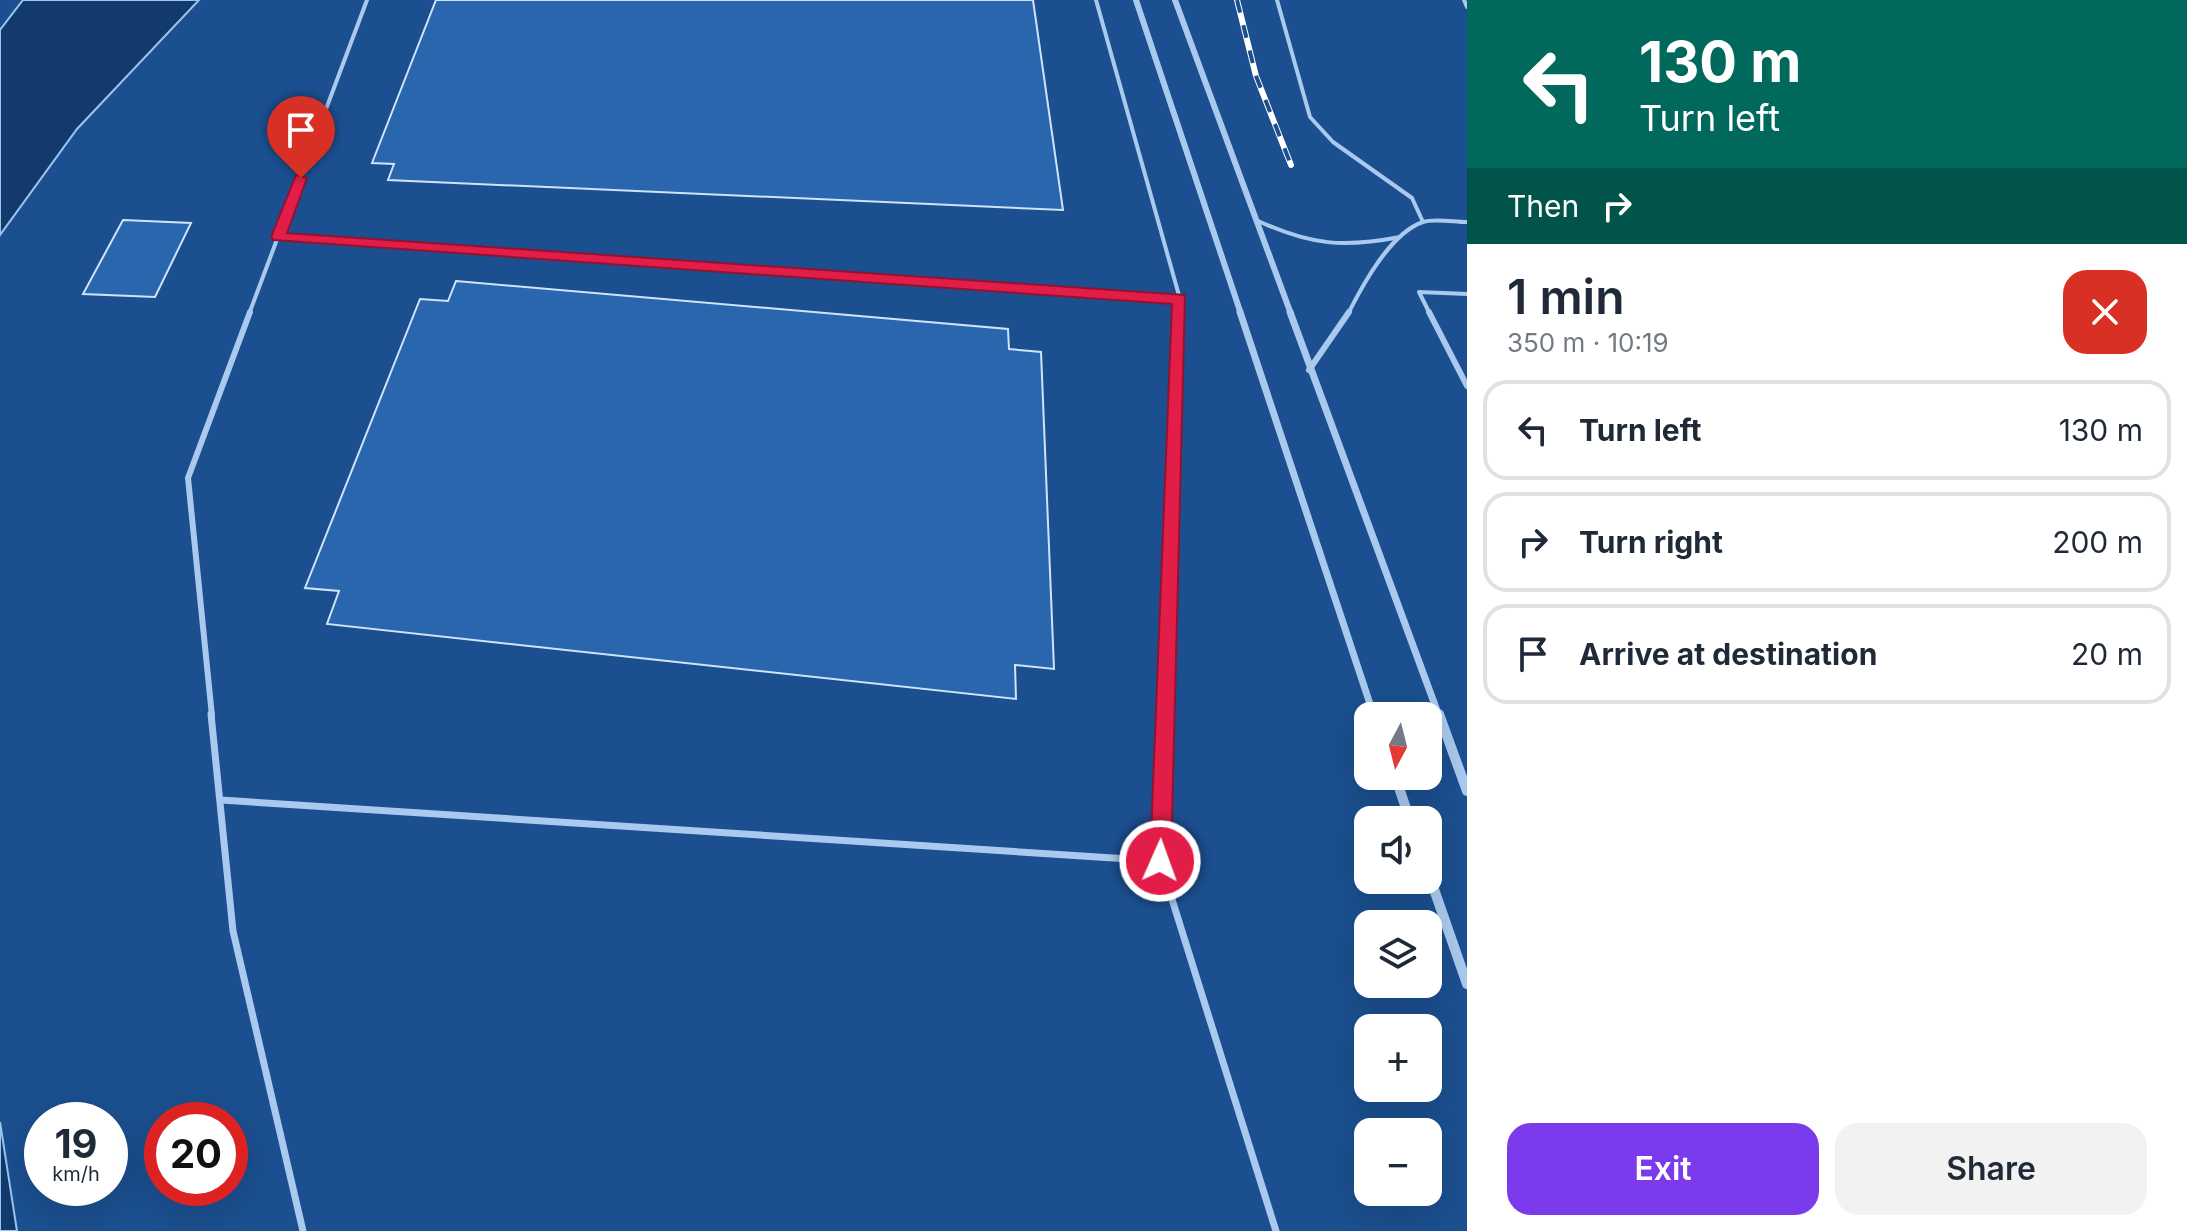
<!DOCTYPE html>
<meta charset="utf-8">
<style>
:root{--surface:#fff;--page:#f2f2f3;--text:#1f2937;--muted:#747a83;--line:#e0e1e3;--accent:#7c3aed}
body{margin:0;font-family:Inter,sans-serif;background:var(--page);color:var(--text);height:100vh;display:flex;flex-direction:column;font-size:30px;white-space:nowrap}
*{box-sizing:border-box;margin:0}
p{font-size:26px;color:var(--muted)}
.icon{flex:none;width:44px;height:44px;fill:none;stroke:currentColor;stroke-width:2;stroke-linecap:round;stroke-linejoin:round}
.map{position:relative;flex:1;overflow:hidden}
.sheet{display:flex;flex-direction:column;background:var(--surface);width:720px}
.sheet>*{flex:none}
.top-card{background:#00695c;color:#fff;overflow:hidden}
.needle{width:52px;rotate:187deg}
.controls{position:absolute;left:1354px;top:702px;display:grid;gap:16px}
.controls a{display:grid;place-items:center;width:88px;height:88px;border-radius:16px;background:var(--surface);box-shadow:0 8px 32px #0002;font-size:40px}
.speed{position:absolute;left:24px;top:1102px;display:flex;gap:16px;font-size:40px;font-weight:700;text-align:center}
.speed>*{display:grid;place-content:center;width:104px;height:104px;border-radius:50%;background:var(--surface);box-shadow:0 8px 32px #0002;line-height:1}
.speed small{font-size:20px;font-weight:400}
.speed .limit{border:12px solid #d22;background:#fff;color:#111}
.pin{position:absolute;display:grid;place-items:center;width:68px;height:68px;color:#fff;margin:-82px -34px;border-radius:50% 50% 50% 0;rotate:-45deg;box-shadow:0 0 8px #0007}
.pin .icon{rotate:45deg}
.me{position:absolute;width:88px;margin:-44px;rotate:2deg;stroke-linejoin:round;filter:drop-shadow(0 0 6px #0008)}
.turn{display:flex;align-items:center;gap:28px;height:168px;padding:0 40px;font-size:36px}
.turn .icon{width:104px;height:104px;stroke-width:2.5}
.turn b{display:block;font-size:56px;line-height:68px}
.then{display:flex;align-items:center;height:76px;padding:0 40px;background:#0003;gap:16px;font-size:30px}
.round{display:grid;place-items:center;flex:none;width:84px;height:84px;border-radius:24px;background:var(--page)}
.headline{display:flex;align-items:center;justify-content:space-between;height:136px;padding:0 40px}
h1{font-size:48px;font-weight:600;line-height:60px}
.button{display:flex;gap:16px;margin-top:auto;padding:16px 40px}
.button a{flex:1;height:92px;border-radius:24px;background:var(--accent);color:#fff;font-size:32px;font-weight:600;line-height:92px;text-align:center}
.button a+a{background:var(--page);color:var(--text)}
ul{padding:0;list-style:none}
li{display:flex;align-items:center;gap:24px;height:100px;margin:0 16px 12px;padding:0 24px;border:4px solid var(--line);border-radius:24px}
li div{flex:1}
li b{display:block;font-size:30px}
li em{font-style:normal}
main{display:flex;flex:1;min-height:0}
.map>svg:first-child{display:block}
.water{fill:#123a6d;stroke:#9cc4f0;stroke-width:2}
.building{fill:#2a66ad;stroke:#cfe3fa;stroke-width:2}
.lines{fill:none;stroke-linecap:round;stroke-linejoin:round}
.service-far2{stroke:#a9c9ee;stroke-width:4}
.service-far1{stroke:#a9c9ee;stroke-width:6}
.service{stroke:#a9c9ee;stroke-width:7}
.minor-far2{stroke:#a9c9ee;stroke-width:6}
.minor-far1{stroke:#a9c9ee;stroke-width:7}
.minor{stroke:#a9c9ee;stroke-width:10}
.rail-casing{stroke:#fff;stroke-width:6}
.rail{stroke:#1b4f8f;stroke-width:4;stroke-dasharray:13;stroke-linecap:butt}
.route{fill:#e11d48;stroke:#92132f;stroke-width:2}
</style>
<main>
<div class="map">
<svg width="1467" height="1231" viewBox="0 0 1467 1231">
<rect width="100%" height="100%" fill="#1b4f8f"/>
<path class="water" d="M23,0h176l-122,129 -77,106v-205z
M0,1122l17,109h-17z"/>
<path class="building" d="M436,0h597l30,210 -675,-30 6,-16 -22,-1z
M123,220l68,3 -36,74 -72,-3z
M456,281l552,48 1,20 32,3 13,317 -39,-4 1,34 -689,-75 12,-33 -34,-3 115,-289 28,2z"/>
<g class="lines">
<path class="service-far2" d="M1096,0l84,299 -1,15
M1277,0l33,117 23,25 79,56 11,24
M1464,0l3,7
M1258,221c53,24 85,27 142,16
M279,237l901,62
M249,314l118,-314
M1348,314c14,-28 42,-81 75,-92 11,-4 31,0 44,0
M1430,314l-11,-22 48,2"/>
<path class="service-far1" d="M1429,312l38,74
M1309,370l40,-58
M212,716l-24,-238 62,-166
M1165,716l15,-404"/>
<path class="service" d="M211,714l22,217 70,300
M1165,714l-5,147 116,370
M221,800l939,61"/>
<path class="minor-far2" d="M1136,0l105,314
M1175,0l116,314"/>
<path class="minor-far1" d="M1240,312l134,404
M1290,312l149,404"/>
<path class="minor" d="M1439,714l28,77
M1395,776l15,44
M1428,872l39,112"/>
<defs>
<path id="rail" d="M1237,0l19,76 35,89"/>
</defs>
<use href="#rail" class="rail-casing"/>
<use href="#rail" class="rail"/>
</g>
<path class="route" d="M296,175l11,3 -20,55 898,62 -14,566 -3,7 -8,3 -7,-3 -3,-7 22,-557 -898,-64 -3,-3z"/>
</svg>
<div class="controls">
<a><svg class="needle" viewBox="-14 -14 28 28"><path d="M0-13l5 13h-10z" fill="#e53935"/><path d="M0 13l5-13h-10z" fill="#747a83"/></svg></a>
<a><svg class="icon" aria-label="sound" viewBox="0 0 24 24"><path d="M4 9h4l5-4v14l-5-4H4zM17 9q2 3 0 6"/></svg></a>
<a><svg class="icon" aria-label="layers" viewBox="0 0 24 24"><path d="M12 4l9 5-9 5-9-5zM3 14l9 5 9-5"/></svg></a>
<a>+</a>
<a>−</a>
</div>
<div class="speed"><div>19<small>km/h</small></div><div class="limit">20</div></div>
<div class="pin" style="left:301px;top:178px;background:#d93025"><svg class="icon" aria-label="arrive" viewBox="0 0 24 24"><path d="M6 21V4h12l-3 4 3 4H6"/></svg></div>
<svg class="me" style="left:1160px;top:861px" viewBox="-20 -20 40 40"><circle r="17" fill="#e11d48" stroke="#fff" stroke-width="3"/><path d="M0-11L8 9 0 5-8 9z" fill="#fff"/></svg>
</div>
<section class="sheet">
<div class="top-card">
<div class="turn"><svg class="icon" aria-label="left" viewBox="0 0 24 24"><path d="M17 20v-9H6M10 6l-5 5 5 5"/></svg><div><b>130 m</b>Turn left</div></div>
<div class="then">Then<svg class="icon" aria-label="right" viewBox="0 0 24 24"><path d="M7 20v-9h11M14 6l5 5-5 5"/></svg></div>
</div>
<div class="headline"><div><h1>1 min</h1><p>350 m · 10:19</p></div><a class="round" style="background:#d93025;color:#fff"><svg class="icon" aria-label="close" viewBox="0 0 24 24"><path d="M6 6l12 12M18 6L6 18"/></svg></a></div>
<ul>
<li><svg class="icon" aria-label="left" viewBox="0 0 24 24"><path d="M17 20v-9H6M10 6l-5 5 5 5"/></svg><div><b>Turn left</b></div><em>130 m</em></li>
<li><svg class="icon" aria-label="right" viewBox="0 0 24 24"><path d="M7 20v-9h11M14 6l5 5-5 5"/></svg><div><b>Turn right</b></div><em>200 m</em></li>
<li><svg class="icon" aria-label="arrive" viewBox="0 0 24 24"><path d="M6 21V4h12l-3 4 3 4H6"/></svg><div><b>Arrive at destination</b></div><em>20 m</em></li>
</ul>
<div class="button"><a>Exit</a><a>Share</a></div>
</section>
</main>
